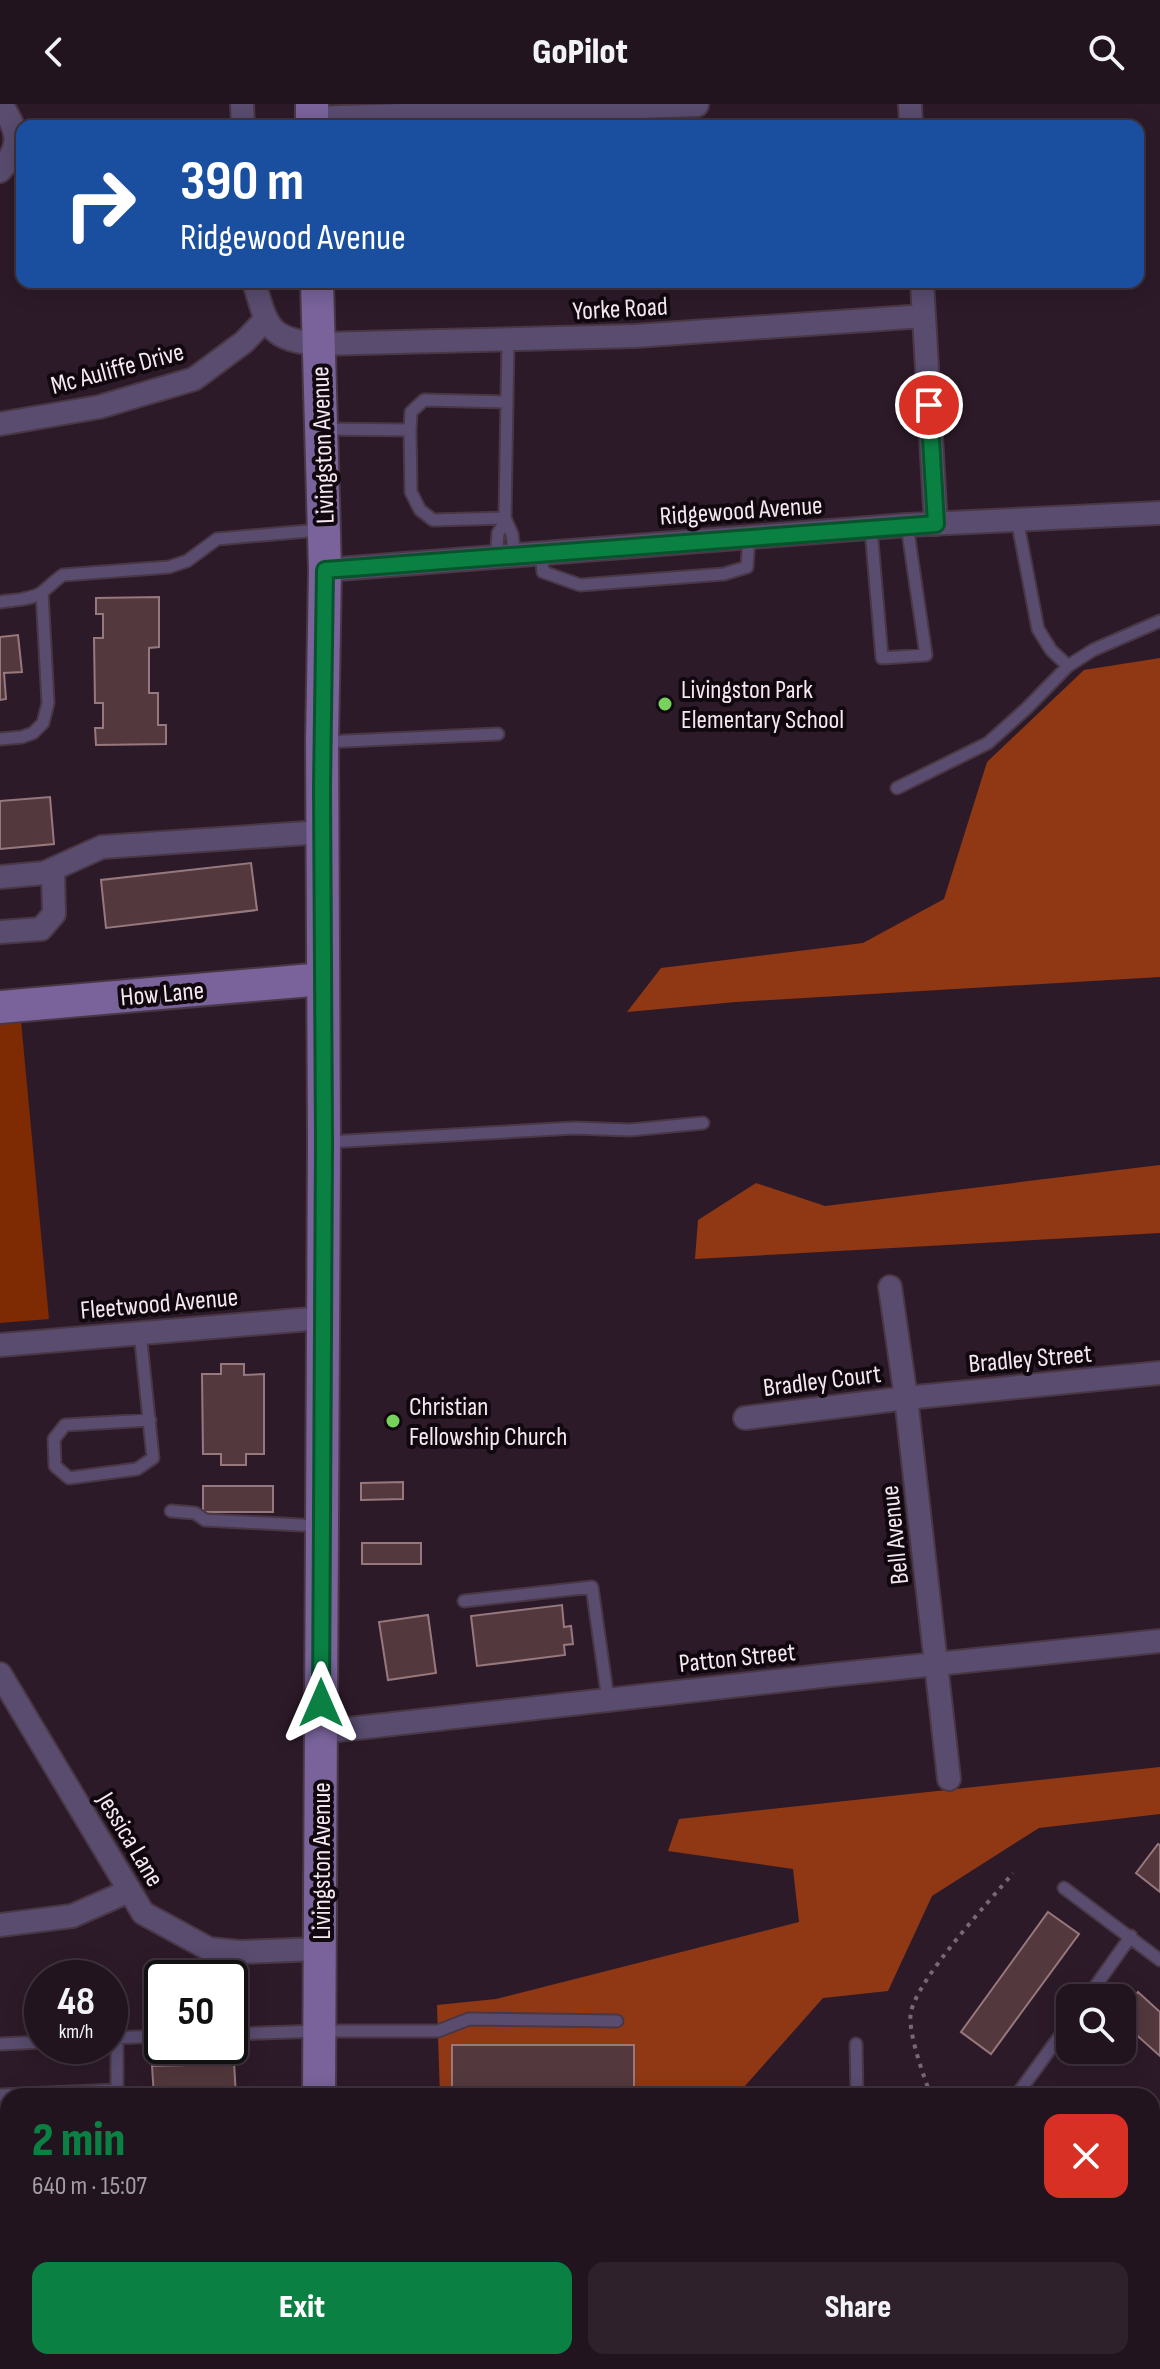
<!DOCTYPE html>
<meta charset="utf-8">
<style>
:root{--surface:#22141f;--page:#2e212c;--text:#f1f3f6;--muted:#a29ea4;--line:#3f333d;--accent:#0b8043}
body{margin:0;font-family:"Sofia Sans Condensed",sans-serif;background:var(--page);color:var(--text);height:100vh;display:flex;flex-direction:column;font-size:30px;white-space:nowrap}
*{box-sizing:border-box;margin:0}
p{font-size:26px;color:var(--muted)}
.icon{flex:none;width:44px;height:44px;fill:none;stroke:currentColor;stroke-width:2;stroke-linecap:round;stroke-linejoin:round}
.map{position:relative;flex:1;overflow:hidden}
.details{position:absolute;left:0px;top:1984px;width:1160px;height:282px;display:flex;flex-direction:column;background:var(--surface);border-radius:24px 24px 0 0;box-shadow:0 4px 20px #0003,0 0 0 2px var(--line)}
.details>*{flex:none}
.hud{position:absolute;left:16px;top:16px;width:1128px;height:168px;border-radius:16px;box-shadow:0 4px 20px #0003,0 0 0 2px var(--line);background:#1a4fa0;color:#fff;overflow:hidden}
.fabs{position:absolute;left:1056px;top:1880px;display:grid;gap:16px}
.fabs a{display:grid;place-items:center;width:80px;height:80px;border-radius:16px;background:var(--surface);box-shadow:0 4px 20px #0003,0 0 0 2px var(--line);font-size:40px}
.speed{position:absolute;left:24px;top:1856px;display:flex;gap:16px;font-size:40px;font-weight:700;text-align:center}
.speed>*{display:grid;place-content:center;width:104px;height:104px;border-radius:50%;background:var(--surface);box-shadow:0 4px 20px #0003,0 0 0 2px var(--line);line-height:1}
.speed small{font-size:20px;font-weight:400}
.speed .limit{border:4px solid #111;border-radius:12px;background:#fff;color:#111}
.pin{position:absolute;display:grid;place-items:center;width:68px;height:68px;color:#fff;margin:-34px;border:4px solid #fff;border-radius:50%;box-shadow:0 2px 8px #0007}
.me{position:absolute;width:88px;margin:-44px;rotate:0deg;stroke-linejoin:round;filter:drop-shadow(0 0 6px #0008)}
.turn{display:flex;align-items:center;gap:28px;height:168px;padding:0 32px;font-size:36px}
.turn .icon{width:104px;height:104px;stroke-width:2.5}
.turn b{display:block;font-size:56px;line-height:68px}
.round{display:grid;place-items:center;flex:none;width:84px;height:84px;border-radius:16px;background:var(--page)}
.head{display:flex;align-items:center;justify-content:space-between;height:136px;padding:0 32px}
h1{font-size:48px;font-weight:800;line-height:60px;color:var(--accent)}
.cta{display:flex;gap:16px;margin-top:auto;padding:16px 32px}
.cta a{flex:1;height:92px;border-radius:16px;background:var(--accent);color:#fff;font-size:32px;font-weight:800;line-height:92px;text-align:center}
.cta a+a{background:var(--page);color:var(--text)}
header{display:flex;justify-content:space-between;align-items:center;height:104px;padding:0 32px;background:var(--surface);font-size:36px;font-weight:800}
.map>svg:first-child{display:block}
.green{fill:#7e2a02}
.forest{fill:#903814}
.building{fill:#53393d;stroke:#97787d;stroke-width:2}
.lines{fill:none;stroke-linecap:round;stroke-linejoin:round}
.lane-casing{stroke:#493745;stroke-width:15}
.street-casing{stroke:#493745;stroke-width:26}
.secondary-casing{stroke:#493745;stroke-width:36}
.path{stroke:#786874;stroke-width:4;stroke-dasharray:4 6;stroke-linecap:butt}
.lane{stroke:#594c6f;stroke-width:11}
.street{stroke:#594c6f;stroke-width:22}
.secondary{stroke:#79639a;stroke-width:32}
.route-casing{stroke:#07532c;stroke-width:20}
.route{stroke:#0b8043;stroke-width:14}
.poi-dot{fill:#76d25a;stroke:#10080e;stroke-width:3}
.labels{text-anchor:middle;stroke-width:8;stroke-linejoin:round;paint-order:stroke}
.street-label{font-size:26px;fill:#f5e8f1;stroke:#10080e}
.poi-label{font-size:26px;fill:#f5e8f1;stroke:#10080e;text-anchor:start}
</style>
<header><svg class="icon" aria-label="back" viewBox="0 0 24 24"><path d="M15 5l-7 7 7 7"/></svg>GoPilot<svg class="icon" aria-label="search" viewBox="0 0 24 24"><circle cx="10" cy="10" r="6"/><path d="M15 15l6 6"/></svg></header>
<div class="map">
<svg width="1160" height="2265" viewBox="0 0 1160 2265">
<rect width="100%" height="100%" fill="#2d1a29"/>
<path class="green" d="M21,917l28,298 -49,4v-300z"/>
<path class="forest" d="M1160,554v319l-424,25 -109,10 34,-44 202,-25 81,-44 43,-137 97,-92z
M1160,1061v68l-465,26 3,-39 58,-37 69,23z
M1160,1663v47l-121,14 -107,68 -44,95 -65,7 -78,88 -1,10h-304l-3,-91 59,-6 303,-77 -6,-53 -125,-18 11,-32z"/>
<path class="building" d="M159,493v50l-10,1v45h9v32h8v19l-70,1 -1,-17h8v-25h-8l-1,-65h9v-24h-7v-16z
M18,531l4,37 -18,1 2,26 -6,1v-63z
M50,693l4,47 -54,5v-48z
M251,759l6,47 -151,18 -5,-48z
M221,1260h23v11l20,-1v80h-18v11h-25v-11h-18l-1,-80h19z
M403,1378v17l-42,1v-17z
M203,1382h70v26h-70z
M362,1439h59v21h-59z
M562,1501l2,22 7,-1 2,18 -9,1 1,10 -88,11 -6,-50z
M428,1511l8,58 -48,7 -9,-58z
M1158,1740l2,1v47l-24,-19z
M1048,1808l31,22 -88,120 -30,-22z
M1138,1888l22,20v44l-38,-34v-12z
M233,1941l3,51h-82l-2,-30 35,-1v-17z
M452,1941h182v51h-182z
M0,2142h8v54h-8z
M1152,2200l8,2v38l-8,-2z
M449,2258h395v7h-395z"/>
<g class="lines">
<defs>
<path id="lane" d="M508,236l-3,178 7,16 3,22
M322,325l88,1 1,62 9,18 13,10 72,-2
M410,326l1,-18 13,-12 83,2
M1017,415l21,110 13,21 17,16
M871,425l11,129 44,-3 -19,-130
M541,449l2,19 37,13 144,-11 23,-7 2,-30
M496,454l2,-25 7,-11
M0,498c13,-2 30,-2 41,-9 8,-6 14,-13 22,-18l106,-8 18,-6 30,-22 103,-9
M0,635l22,-2 11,-4 10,-10 5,-20 -6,-111
M323,638l175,-8
M897,684l91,-45 39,-35 41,-42 25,-16 67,-29
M328,1038l246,-14 56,2 73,-7
M140,1228l13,126 -16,11 -68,9 -14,-12 -1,-27 11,-14 85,-5
M171,1407l24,2 10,7 114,6
M464,1497l128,-14 16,113
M1064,1784l96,72
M1087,1894l44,-62
M230,1930l90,-3h118l31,-12 148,2
M111,1934l51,-2
M0,1940l42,-2
M856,1940l1,52
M0,1991l117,-5v-52
M1016,1992l54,-74
M1152,2080l8,-11
M0,2251l8,-1
M424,2258l1,7
M862,2258v7
M917,2258v7"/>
<path id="street" d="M242,0l1,22
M910,0l1,22
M312,14l385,-13
M0,67c23,-26 18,-40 1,-67
M254,178c13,44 14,58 65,62l316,-8 289,-20
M922,178l14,242
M0,320l99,-17 95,-28 50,-37 21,-22
M325,466l582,-45 253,-12
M0,773l44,-4 58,-26 220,-15
M0,828l41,-3 13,-15 -1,-45
M890,1183l16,111 43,381
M0,1241l322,-27
M745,1314l161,-20 254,-25
M0,1570l143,239 66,36 31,3 80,-3
M321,1628l509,-57 330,-34
M0,1821l72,-9 57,-25"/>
<path id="secondary" d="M312,0v22
M317,178l8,288 -3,172 2,400 -5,954
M0,903l323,-28
M318,2265v-7"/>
</defs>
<use href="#lane" class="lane-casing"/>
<use href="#street" class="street-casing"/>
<use href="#secondary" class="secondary-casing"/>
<path class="path" d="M931,1992c-7,-19 -24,-65 -20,-84 7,-34 77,-109 102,-139
M1152,2177l8,3
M1026,2262l16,3"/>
<use href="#lane" class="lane"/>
<use href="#street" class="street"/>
<use href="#secondary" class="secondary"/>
</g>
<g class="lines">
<defs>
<path id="route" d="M321,1599l3,-561 -2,-355 3,-217 611,-46 -7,-119"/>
</defs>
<use href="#route" class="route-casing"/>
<use href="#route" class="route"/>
</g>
<g class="poi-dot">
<circle cx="665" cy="600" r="8"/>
<circle cx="393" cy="1317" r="8"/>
</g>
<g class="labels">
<g class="street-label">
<text transform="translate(620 204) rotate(-3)" y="9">Yorke Road</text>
<text transform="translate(117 264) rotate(-15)" y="9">Mc Auliffe Drive</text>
<text transform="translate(322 341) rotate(-92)" y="9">Livingston Avenue</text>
<text transform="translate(741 406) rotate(-4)" y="9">Ridgewood Avenue</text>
<text transform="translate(162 889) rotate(-5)" y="9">How Lane</text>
<text transform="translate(159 1199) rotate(-5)" y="9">Fleetwood Avenue</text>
<text transform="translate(1030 1254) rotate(-5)" y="9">Bradley Street</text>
<text transform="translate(822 1276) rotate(-7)" y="9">Bradley Court</text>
<text transform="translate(894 1431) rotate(-96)" y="9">Bell Avenue</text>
<text transform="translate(737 1553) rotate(-6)" y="9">Patton Street</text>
<text transform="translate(131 1735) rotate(59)" y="9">Jessica Lane</text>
<text transform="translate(321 1757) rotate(-90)" y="9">Livingston Avenue</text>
</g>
<g class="poi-label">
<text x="681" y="594">Livingston Park<tspan x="681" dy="30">Elementary School</tspan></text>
<text x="409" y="1311">Christian<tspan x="409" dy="30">Fellowship Church</tspan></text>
</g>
</g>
</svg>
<div class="fabs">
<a><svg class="icon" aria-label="search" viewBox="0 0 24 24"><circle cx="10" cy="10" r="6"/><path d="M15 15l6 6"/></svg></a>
</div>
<div class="speed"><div>48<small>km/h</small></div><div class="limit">50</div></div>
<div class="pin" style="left:929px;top:301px;background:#d93025"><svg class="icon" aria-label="arrive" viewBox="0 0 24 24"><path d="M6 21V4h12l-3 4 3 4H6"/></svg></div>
<svg class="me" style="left:321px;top:1599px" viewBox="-20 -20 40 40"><path d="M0-17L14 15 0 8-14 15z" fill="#0b8043" stroke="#fff" stroke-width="4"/></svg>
<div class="hud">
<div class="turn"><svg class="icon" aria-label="right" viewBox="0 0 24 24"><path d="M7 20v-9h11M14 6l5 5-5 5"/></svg><div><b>390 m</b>Ridgewood Avenue</div></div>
</div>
<section class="details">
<div class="head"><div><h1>2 min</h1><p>640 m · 15:07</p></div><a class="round" style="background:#d93025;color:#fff"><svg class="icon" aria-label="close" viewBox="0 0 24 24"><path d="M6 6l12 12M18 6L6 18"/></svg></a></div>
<div class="cta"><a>Exit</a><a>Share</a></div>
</section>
</div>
